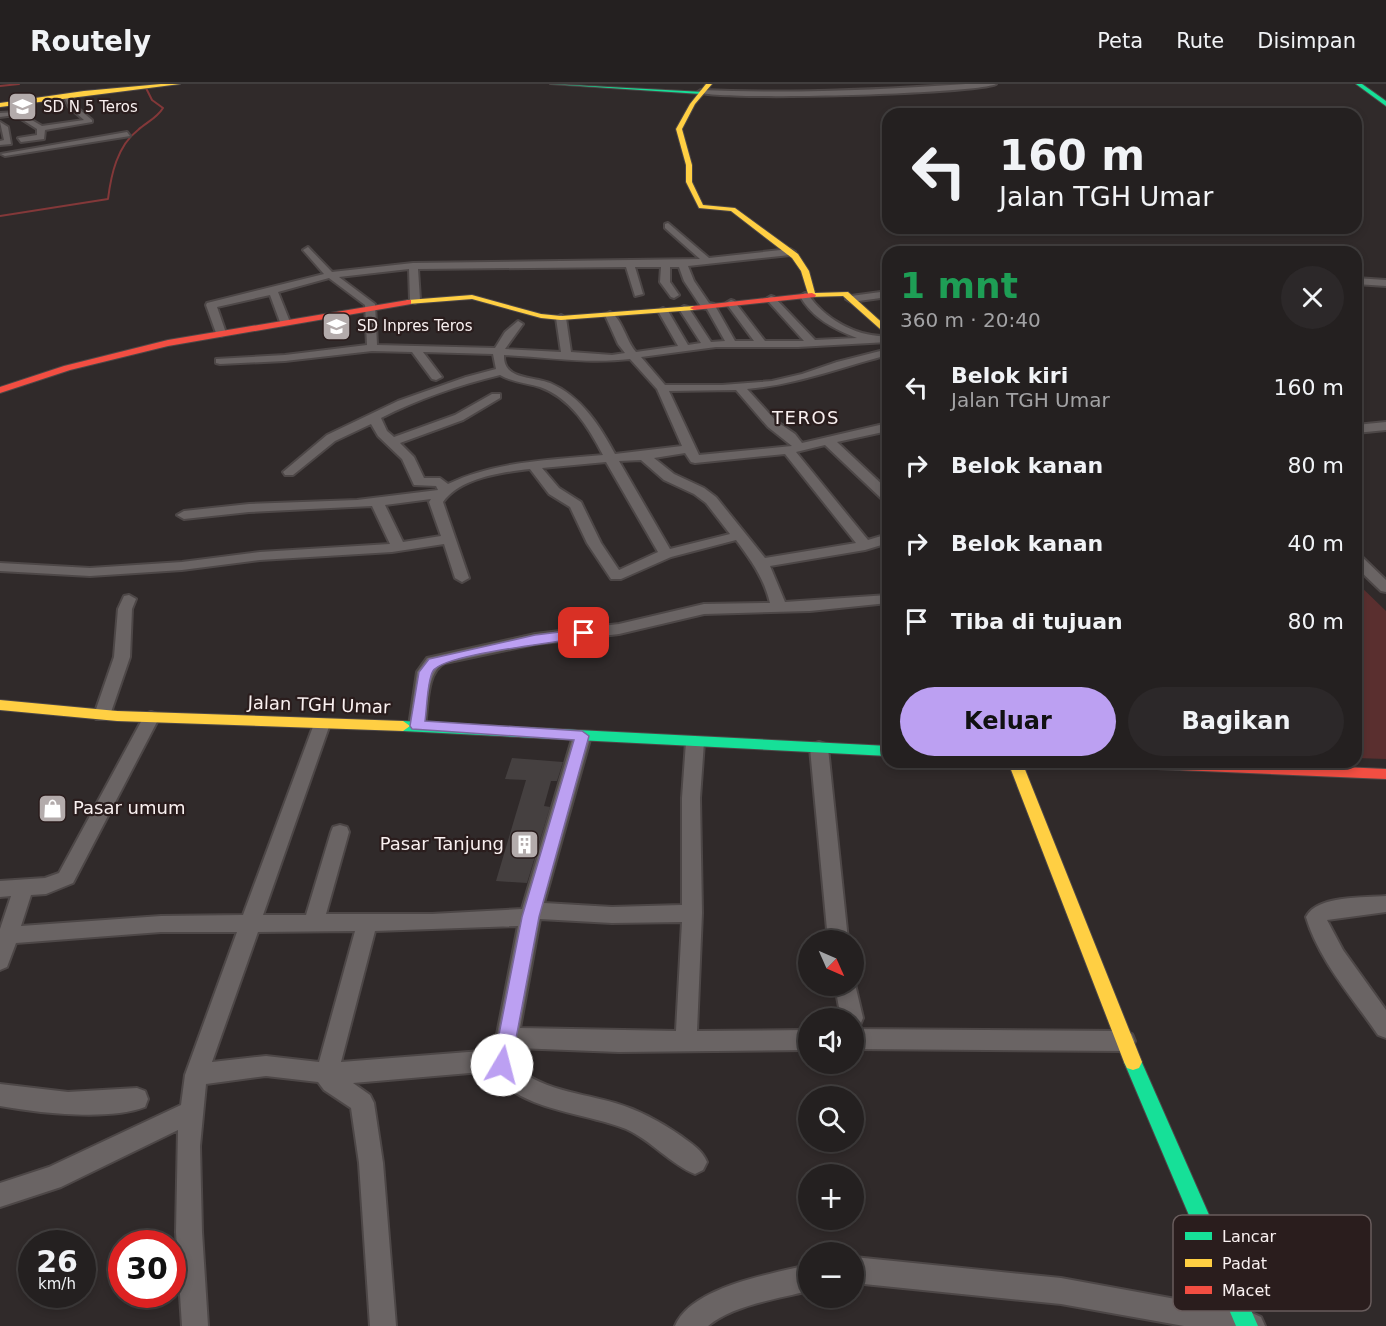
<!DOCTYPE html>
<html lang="id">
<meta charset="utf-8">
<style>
:root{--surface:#242020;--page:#2c2829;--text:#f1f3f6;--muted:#a3a3a5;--line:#413e3e;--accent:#bca0f2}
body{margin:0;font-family:"DejaVu Sans",sans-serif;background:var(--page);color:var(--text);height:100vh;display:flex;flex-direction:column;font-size:22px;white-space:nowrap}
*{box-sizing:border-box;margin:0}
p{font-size:20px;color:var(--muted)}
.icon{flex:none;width:33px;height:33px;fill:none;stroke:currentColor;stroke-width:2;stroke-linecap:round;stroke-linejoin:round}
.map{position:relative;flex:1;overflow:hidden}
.sheet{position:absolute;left:882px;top:162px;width:480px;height:522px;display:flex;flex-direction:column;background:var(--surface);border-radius:18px;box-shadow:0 3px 9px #0003,0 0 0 2px var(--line)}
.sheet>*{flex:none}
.top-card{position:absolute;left:882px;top:24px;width:480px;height:126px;border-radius:18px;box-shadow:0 3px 9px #0003,0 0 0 2px var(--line);background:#242020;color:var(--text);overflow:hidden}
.needle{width:39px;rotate:135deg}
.controls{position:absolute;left:798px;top:846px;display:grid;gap:12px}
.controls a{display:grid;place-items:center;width:66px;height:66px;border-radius:50%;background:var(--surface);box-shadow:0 3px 9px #0003,0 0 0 2px var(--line);font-size:30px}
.speed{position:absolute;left:18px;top:1146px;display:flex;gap:12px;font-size:30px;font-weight:700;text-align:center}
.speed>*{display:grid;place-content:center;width:78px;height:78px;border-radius:50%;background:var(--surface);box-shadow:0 3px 9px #0003,0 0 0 2px var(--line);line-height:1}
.speed small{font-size:15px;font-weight:400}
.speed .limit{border:9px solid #d22;background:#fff;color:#111}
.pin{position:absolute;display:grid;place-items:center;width:51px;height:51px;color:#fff;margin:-26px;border-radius:12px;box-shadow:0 3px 9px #0006}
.me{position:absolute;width:66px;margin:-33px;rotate:8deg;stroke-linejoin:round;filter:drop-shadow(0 0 4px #0008)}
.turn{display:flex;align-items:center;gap:21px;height:126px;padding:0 18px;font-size:27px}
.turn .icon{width:78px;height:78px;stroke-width:2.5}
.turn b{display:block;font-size:42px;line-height:51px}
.round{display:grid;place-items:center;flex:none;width:63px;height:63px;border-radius:32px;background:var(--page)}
.head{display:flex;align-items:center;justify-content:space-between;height:102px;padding:0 18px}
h1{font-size:36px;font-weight:700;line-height:45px;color:#1e9e55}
.primary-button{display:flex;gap:12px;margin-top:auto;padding:12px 18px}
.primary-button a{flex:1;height:69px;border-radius:36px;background:var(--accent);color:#111;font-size:24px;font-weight:700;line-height:69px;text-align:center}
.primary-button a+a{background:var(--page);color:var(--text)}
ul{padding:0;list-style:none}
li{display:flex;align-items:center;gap:18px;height:78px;padding:0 18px}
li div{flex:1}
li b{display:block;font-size:22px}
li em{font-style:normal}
header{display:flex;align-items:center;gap:36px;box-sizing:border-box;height:84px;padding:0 30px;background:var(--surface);border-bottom:2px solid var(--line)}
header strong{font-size:28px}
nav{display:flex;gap:33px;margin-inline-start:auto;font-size:21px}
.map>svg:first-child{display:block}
.green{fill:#5a2f2f}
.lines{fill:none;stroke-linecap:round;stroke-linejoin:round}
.stream{stroke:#833839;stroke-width:2}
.building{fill:#454040}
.street-casing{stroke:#4d4747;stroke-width:4}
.fast-casing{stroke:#4d4747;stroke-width:2}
.slow-casing{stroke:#4d4747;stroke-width:2}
.jam-casing{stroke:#4d4747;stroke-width:2}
.street{fill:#6a6464;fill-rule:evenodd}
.fast{fill:#16e098;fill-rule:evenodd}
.slow{fill:#ffcf43;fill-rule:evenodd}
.jam{fill:#f24e42;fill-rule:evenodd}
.route{fill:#bca0f2;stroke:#7a689d;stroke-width:1.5}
.labels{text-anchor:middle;stroke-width:4.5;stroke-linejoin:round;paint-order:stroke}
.far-poi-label{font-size:15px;fill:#f9f0f0;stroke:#2a1d1d;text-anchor:start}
.far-quarter-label{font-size:18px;letter-spacing:1.5px;fill:#f9f0f0;stroke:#2a1d1d}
.street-label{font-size:18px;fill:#f9f0f0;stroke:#2a1d1d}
.poi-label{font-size:18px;fill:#f9f0f0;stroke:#2a1d1d;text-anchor:start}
.key{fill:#2a1d1d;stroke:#685c5c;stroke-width:1.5}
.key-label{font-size:16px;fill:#f9f0f0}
</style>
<header>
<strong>Routely</strong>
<nav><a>Peta</a><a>Rute</a><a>Disimpan</a></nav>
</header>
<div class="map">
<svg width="1386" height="1242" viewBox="0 0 1386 1242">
<rect width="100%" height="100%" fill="#302a2a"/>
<path class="green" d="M1356,498l30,29v148l-30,-1z"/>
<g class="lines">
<path class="stream" d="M0,2l19,-2
M0,132l108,-17c3,-24 9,-53 30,-69 9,-8 19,-12 25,-22l-11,-8 -6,-12"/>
</g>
<path class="building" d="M512,674l51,4 -6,19h-6l-7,25 6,1 -23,76 -31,-2 30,-101 -21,-1z"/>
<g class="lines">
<defs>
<path id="street" d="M966,0h30c-19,10 -280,17 -298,8l3,-2c89,4 177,0 265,-6z
M67,11l7,10 18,15v2l-47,8 -1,9 -23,3 -3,-4 19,-3v-6l-22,-14 -15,2v-4l18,-1 24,14 42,-6 -15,-13 -5,-10z
M0,38l8,5 3,17 -11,1v-4l4,-1z
M127,48l3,4 -125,20 -4,-2z
M668,139l41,35 81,-9 5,3 -5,3 -102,11 6,15 15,22 5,1 21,37h19l-28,-38 5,-3 3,1 31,40h39l-36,-40 -2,-2 5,-3 3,1 41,43 42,-2c-23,-9 -45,-20 -57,-42l5,-3 3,1c16,25 50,44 80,42v6l-90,5h-82l-75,10 24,28h57l50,-4 30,-7 35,-12 51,-13v6c-47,12 -92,30 -141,34l29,32 19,13 7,9 86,-20v8l-51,11 51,48v11l-5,-1 -58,-55 -29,7 72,88 20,-6v9l-23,7 -95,16 15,36 103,-7v8l-78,8 -106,3 -85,20 -84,10 -90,19c-19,8 -17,45 -20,63l-2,4h-12l-2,-4 8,-54 10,-14 108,-24 84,-10 85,-20 66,-1c-6,-25 -19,-43 -34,-63l-65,17 -50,22h-10l-24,-36 -17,-36 -21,-13 -19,-25c-28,3 -70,9 -87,33l26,76 -7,4 -7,-4 -11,-34 -52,8 -132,8 -78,10 -92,6 -90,-5v-8l90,5 92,-6 78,-10 130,-8 -18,-38 -123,6 -65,7 -7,-4 7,-4 65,-7 108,-4 81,-10 -2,-4 -22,-1 -12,-26 -24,-23 -7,-12 -36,17 -42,34h-8l-2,-3 44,-37 71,-34 68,-24 30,-8 -3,-15 -70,-2 19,25 -6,3 -4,-1 -20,-27 -40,-1 -87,10 -65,3 -4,-1v-4l69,-4 82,-10 -2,-40 -36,-27 -51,14 12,30 -1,2 -9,-2 -10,-27 -53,12 9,26 -5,3 -5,-3 -10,-28 1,-2 117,-29 -21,-24 5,-3 24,25 81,-9 287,-4 -35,-31v-4zM626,183l9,29 8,-2 -8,-27h26l-1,15 11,15 3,1 5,-3 -9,-13v-15h9l5,14 18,27 5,1 18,32 -14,1 -23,-35 -4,-1 -5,3 22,34 -13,2 -20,-34 -5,-3 -5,3 20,35 -42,6c-10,-11 -14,-34 -26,-40l-5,3 13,29 7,9 -13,2 -41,-3 -5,-34 -5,-3 -5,3 5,34 -56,-3 18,-25 -5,-3 -13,11 -10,16 -118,-3 -2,-41 -36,-27 70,-8 1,31 5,3 5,-3 -2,-31zM504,271c42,2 84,9 126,4l27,30 25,57 -67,8c-15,-28 -34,-58 -65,-71 -18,-7 -47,-3 -46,-28zM500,291c12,7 27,8 40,12 31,11 49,41 63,68 -52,5 -107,6 -155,29l-8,-6h-16l-10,-21 -14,-14 63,-23 37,-22v-4h-8l-37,21 -61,22 -7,-6 -6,-13c37,-19 78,-33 119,-43zM736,306l32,37 24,19 -93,9 -30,-64zM685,369l6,9 4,1 90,-9 71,89 -91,15 -49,-61 -12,-9 -30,-14 -20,-16zM641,376l23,20 30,14 12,9 24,31 -60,15 -51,-88zM606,378l52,90 -39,18 -18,-27 -20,-41 -22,-14 -17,-20zM431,415l-2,3 12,34 -38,6 -18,-37z
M1356,194l30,2v6l-30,-2z
M888,207v6l-37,5 -5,-3 5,-3z
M1386,338v8l-30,3v-8z
M1356,471l5,1 25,24v12l-5,-1 -25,-24z
M129,511l7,4 -4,10 -2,48 -20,58 -2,4h-12l-2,-4 20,-58 4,-48 6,-13z
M151,628l6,2 2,4 -86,165 -27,11 -15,1 -10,31 140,-10 82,-1 71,-191 2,-4h12l2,4 -67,191h43l25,-83 2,-5 7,-2 7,2 2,5 -23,82h106l90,-5 51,-173 3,-4h12l3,4 -47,167 68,4 70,-2v-107l4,-56 3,-4h12l3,4 -4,56 2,115 -5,118 111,-1v20l-189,2 -103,-4 -2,15c19,26 72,31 101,40 24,7 46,19 66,33 11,8 21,14 26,26l-4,8 -8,4c-25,-10 -44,-34 -69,-45 -41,-17 -108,-18 -133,-58l-140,12 17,12 4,8 9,60 13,163h-26l-11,-163 -8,-55 -27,-18 -6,-8 -52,-6 -60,8 -6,62 2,86 6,94h-26l-6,-94 2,-102 -117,57 -61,20v-24l49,-16 132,-62 4,-30 52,-143h-76l-145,11 -9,24 -7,3v-41l11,-33 -11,1v-16l45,-3 14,-5 84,-155 2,-4zM540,835l72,4 70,-1 -6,109 -156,-3zM518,842l-24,124 -153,12 34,-131zM355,847l-36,131 -53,-6 -54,6 46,-130z
M819,658l6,2 3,4 20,192h-20l-18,-192 3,-4z
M1386,812v16l-59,8 16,30 43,60v28l-8,-3c-25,-37 -59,-74 -72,-118 11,-22 58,-19 80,-21z
M854,896l9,38 -3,7 -6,2v-9h-13l-6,-32h19z
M854,945l270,2 8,3 3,7 -3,7 -8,3 -270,-2z
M0,1000l68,8 69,-4 8,3 3,8 -3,8c-36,14 -107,6 -145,-1z
M854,1173l207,21 191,35 9,4 4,9h-81l-123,-22 -207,-21z
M808,1181v26c-30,8 -76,14 -100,35h-33c16,-39 95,-52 133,-61z"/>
<path id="fast" d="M550,0l154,8 -3,2z
M1356,0h6l24,17v5z
M403,637l485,25v10l-485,-25 -7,-5z
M1133,970l6,2 119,270h-22l-112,-264 3,-6z"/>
<path id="slow" d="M161,0h19l-180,23v-4l84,-12z
M706,0h6l-17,20 -13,25 10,36v17l11,23 32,3 63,46 11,17 6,22 33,-1 40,36v8l-45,-40 -34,1 -8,-26 -9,-13 -61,-47 -32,-3 -13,-26v-17l-10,-36 14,-25z
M472,211l69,19 20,2 133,-10 4,2 -4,2 -133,10 -20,-2 -69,-19 -64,5 -4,-2 4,-2z
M0,616l117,11 286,10 7,5 -7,5 -286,-10 -117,-11z
M1008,678h14l120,300 -3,6 -6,2 -6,-2 -3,-6z"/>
<path id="jam" d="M812,209l4,2 -1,2 -121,13 -4,-2 4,-2z
M408,216h3v4l-243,42 -98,24 -70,23v-6l64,-21 104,-26z
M1103,678h126l157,7v10l-276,-12 -5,-1z"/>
</defs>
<use href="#street" class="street-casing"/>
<use href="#fast" class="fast-casing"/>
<use href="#slow" class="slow-casing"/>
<use href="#jam" class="jam-casing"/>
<use href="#street" class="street"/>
<use href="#fast" class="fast"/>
<use href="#slow" class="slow"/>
<use href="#jam" class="jam"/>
</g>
<path class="route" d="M584,545l6,4 -2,3c-26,7 -144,17 -155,35 -6,10 -6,38 -8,50l157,10 7,5 -50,181 -28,148 -2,6 -7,3 -6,-3 -3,-6 29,-148 52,-177 -162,-11 -2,-3 9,-54 10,-13 106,-24z"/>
<defs>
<symbol id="school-square" viewBox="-11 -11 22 22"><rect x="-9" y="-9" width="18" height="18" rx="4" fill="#b3abab" stroke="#2a1d1d"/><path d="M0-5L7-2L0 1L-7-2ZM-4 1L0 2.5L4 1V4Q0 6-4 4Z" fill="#fff"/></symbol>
<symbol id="shop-square" viewBox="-11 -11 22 22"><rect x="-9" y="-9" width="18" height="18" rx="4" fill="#b3abab" stroke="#2a1d1d"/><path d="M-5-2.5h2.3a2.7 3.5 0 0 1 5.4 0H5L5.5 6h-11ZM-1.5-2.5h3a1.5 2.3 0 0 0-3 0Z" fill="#fff"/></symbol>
<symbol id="building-square" viewBox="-11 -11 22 22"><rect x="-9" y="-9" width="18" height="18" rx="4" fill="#b3abab" stroke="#2a1d1d"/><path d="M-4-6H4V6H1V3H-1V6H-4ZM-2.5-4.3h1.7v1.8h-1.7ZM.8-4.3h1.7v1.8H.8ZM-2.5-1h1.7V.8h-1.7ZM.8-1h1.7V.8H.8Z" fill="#fff"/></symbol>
</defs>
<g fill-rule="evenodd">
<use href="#school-square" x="6" y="6" width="33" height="33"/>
<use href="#school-square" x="320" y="226" width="33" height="33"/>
<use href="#shop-square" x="36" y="708" width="33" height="33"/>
<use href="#building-square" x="508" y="744" width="33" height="33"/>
</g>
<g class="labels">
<g class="far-poi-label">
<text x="43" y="28">SD N 5 Teros</text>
<text x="357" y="247">SD Inpres Teros</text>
</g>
<g class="far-quarter-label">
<text x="806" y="340">TEROS</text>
</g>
<g class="street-label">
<text transform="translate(319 621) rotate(2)" y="6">Jalan TGH Umar</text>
</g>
<g class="poi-label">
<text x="73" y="730">Pasar umum</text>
<text x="504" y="766" text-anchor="end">Pasar Tanjung</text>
</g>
</g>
<rect x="1173" y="1131" width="198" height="96" rx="9" class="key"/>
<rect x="1185" y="1148" width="27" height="8" fill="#16e098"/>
<rect x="1185" y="1175" width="27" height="8" fill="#ffcf43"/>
<rect x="1185" y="1202" width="27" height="8" fill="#f24e42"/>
<g class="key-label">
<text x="1222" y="1158">Lancar</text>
<text x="1222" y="1185">Padat</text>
<text x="1222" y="1212">Macet</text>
</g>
</svg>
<div class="controls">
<a><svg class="needle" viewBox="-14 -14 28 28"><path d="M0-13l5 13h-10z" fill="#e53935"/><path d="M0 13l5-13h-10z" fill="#a3a3a5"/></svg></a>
<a><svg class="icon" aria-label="sound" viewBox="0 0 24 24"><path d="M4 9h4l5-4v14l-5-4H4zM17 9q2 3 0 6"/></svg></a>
<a><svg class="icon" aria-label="search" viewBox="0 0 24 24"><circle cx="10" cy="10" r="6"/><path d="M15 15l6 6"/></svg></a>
<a>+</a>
<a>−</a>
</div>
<div class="speed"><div>26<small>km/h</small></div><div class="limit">30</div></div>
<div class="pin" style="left:584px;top:549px;background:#d93025"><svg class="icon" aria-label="arrive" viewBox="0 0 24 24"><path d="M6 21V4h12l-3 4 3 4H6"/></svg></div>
<svg class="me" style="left:502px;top:981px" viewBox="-20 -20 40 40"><circle r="19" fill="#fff"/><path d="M0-13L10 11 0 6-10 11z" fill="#bca0f2"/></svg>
<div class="top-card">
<div class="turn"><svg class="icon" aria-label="left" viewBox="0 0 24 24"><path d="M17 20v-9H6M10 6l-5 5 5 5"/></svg><div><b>160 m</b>Jalan TGH Umar</div></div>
</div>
<section class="sheet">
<div class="head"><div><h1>1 mnt</h1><p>360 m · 20:40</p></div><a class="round"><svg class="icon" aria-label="close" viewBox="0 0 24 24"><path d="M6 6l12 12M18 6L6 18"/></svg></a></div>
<ul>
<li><svg class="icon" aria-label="left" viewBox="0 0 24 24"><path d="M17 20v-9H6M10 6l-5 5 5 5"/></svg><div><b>Belok kiri</b><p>Jalan TGH Umar</p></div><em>160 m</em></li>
<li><svg class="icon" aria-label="right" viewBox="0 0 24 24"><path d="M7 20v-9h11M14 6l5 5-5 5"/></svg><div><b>Belok kanan</b></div><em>80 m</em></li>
<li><svg class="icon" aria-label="right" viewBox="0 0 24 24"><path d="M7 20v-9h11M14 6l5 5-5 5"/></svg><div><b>Belok kanan</b></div><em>40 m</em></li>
<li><svg class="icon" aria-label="arrive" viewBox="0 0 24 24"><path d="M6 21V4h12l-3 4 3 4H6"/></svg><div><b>Tiba di tujuan</b></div><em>80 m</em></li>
</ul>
<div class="primary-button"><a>Keluar</a><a>Bagikan</a></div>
</section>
</div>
